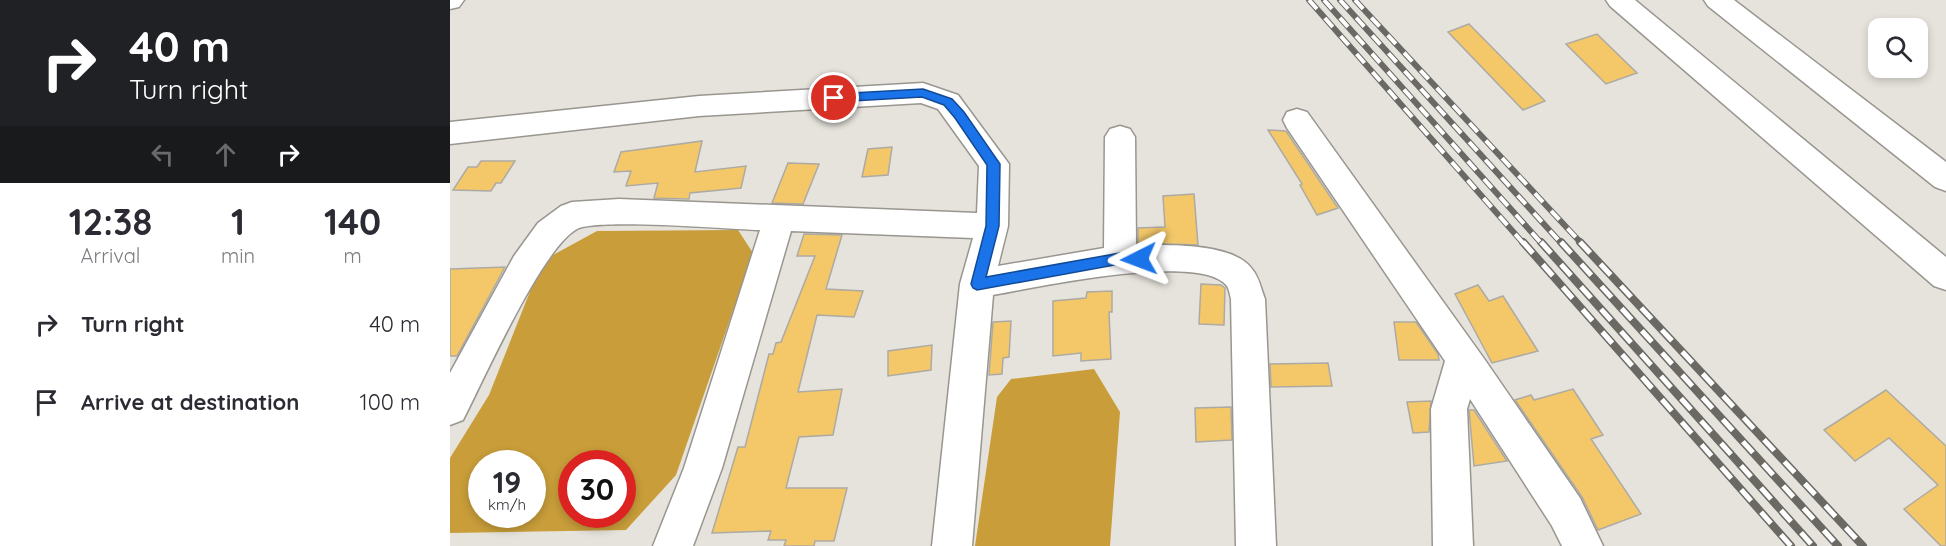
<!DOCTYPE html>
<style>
:root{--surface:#fff;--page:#f7f7f7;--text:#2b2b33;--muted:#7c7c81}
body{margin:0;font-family:Quicksand,sans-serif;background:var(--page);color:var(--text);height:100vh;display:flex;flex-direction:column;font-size:22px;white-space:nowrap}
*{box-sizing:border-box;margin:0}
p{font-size:20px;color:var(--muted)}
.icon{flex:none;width:33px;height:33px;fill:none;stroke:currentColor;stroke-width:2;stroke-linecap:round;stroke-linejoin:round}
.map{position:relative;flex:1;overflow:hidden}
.panel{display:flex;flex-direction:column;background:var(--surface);width:450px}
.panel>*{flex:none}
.guide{background:#202124;color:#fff;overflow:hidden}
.tools{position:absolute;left:1418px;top:18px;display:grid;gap:12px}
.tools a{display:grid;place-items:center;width:60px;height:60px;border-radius:12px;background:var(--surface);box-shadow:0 3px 9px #0003;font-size:30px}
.speed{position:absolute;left:18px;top:450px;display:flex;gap:12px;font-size:30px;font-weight:700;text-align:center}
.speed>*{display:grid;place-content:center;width:78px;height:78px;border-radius:50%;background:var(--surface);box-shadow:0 3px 9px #0003;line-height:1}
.speed small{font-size:15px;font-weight:400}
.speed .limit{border:9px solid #d22;background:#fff;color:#111}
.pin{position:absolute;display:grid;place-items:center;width:51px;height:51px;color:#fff;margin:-26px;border:3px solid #fff;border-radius:50%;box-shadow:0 2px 6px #0007}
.me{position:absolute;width:66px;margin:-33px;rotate:267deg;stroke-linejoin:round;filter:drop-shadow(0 0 4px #0008)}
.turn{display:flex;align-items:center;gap:21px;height:126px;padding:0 30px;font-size:27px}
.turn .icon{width:78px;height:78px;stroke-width:2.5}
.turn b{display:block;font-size:42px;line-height:51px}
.lanes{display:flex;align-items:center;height:57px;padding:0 30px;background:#0003;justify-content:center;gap:30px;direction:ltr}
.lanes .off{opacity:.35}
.eta{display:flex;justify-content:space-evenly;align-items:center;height:102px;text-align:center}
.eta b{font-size:36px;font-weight:700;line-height:42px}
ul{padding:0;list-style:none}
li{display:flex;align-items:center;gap:18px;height:78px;padding:0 30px}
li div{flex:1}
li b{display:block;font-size:22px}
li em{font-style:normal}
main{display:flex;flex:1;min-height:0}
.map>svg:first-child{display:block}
.water{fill:#c89d3a;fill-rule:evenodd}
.building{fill:#f4c868;stroke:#adaaa4;stroke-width:1.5}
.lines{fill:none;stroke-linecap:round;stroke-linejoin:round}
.minor-casing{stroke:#999690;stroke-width:3}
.major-casing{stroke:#999690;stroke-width:3}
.minor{fill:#fff;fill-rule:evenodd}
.major{fill:#fff;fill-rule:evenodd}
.rail-far1-casing{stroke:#6a6964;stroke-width:6}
.rail-casing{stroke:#6a6964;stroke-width:8}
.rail-far1{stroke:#fff;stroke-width:4;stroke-dasharray:12;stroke-linecap:butt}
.rail{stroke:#fff;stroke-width:5;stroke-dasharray:15;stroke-linecap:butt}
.route{fill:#1a73e8;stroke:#114b97;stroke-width:1.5}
</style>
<main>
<section class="panel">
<div class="guide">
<div class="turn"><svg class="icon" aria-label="right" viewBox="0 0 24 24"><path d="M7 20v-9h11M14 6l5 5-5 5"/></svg><div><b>40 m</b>Turn right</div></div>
<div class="lanes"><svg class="icon off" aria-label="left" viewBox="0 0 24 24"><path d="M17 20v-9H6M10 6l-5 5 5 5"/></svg><svg class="icon off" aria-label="ahead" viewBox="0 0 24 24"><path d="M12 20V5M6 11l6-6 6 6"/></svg><svg class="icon" aria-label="right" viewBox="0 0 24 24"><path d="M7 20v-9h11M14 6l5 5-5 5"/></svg></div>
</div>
<div class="eta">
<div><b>12:38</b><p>Arrival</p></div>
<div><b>1</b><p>min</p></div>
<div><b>140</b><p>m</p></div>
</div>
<ul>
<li><svg class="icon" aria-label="right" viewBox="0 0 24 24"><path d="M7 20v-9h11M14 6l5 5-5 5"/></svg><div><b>Turn right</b></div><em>40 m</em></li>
<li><svg class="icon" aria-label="arrive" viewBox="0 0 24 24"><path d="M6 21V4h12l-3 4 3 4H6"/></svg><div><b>Arrive at destination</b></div><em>100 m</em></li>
</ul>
</section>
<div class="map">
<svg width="1496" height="546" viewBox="0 0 1496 546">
<rect width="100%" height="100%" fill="#e6e3dc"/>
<path class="water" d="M288,230l15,23 -77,222 -50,55 -176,3v-75l39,-63 53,-134 55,-30zM32,464h50v50h-50zM122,464h50v50h-50z
M644,369l26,43 -10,134h-135l22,-149 14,-18z"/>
<path class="building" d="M1019,24l76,77 -22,9 -75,-78z
M1147,34l40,39 -31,11 -40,-40z
M818,130l18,1 52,77 -21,7 -17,-30 2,-1z
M252,141l-7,31 51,-6 -5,22 -51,5 -1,6h-2l-33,-1 4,-15 -32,3 5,-15 -17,1 7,-20z
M442,147l-4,28 -26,2 6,-28z
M31,161h34l-14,22h-5l-5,8 -38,-1 15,-23h9z
M338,163l31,1 -16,40 -31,-1z
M744,194l4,51 -60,-2v-15l27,-1 -2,-31z
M354,234l38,1 -16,54 37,2 -9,26 -37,-2 -19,77 44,-3 -9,46 -34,2 -13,51h61l-13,53h-19l-1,5h-30l2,-6h-18l3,-9 -59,2 26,-86h7l24,-93h4l3,-11 5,-1 34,-86h-18z
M55,267l-48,89h-7v-87z
M751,284l20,1 4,3 -1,37 -25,-1z
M1028,285l11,16 14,-5 35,55 -46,12 -37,-69z
M662,291v21h-3l2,47 -30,2v-8l-28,3v-55l33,-3 1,-6z
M561,321l-2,36 -6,1 -1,16 -13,1 4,-53z
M944,322h22l22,32 1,6h-40z
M482,345l-1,25 -43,6v-25z
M878,363l4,23 -61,1 -1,-23z
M1123,389l30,46 -12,4 50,75 -43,16 -16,-33 -67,-97 16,-5 3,5z
M1436,390l60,56v100h-5l-37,-37 34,-24 -49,-47 -34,23 -31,-31z
M981,401l-2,31 -16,1 -6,-31z
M781,407l1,33 -36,2 -1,-34z
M1019,410h5l33,51 -33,5z"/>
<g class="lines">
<defs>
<path id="minor" d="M1156,0h29l311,257v33l-12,-4 -324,-280z
M1254,0h30l212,162v29l-11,-4 -227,-181z
M473,83l35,12 51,69 -1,62 -10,40 106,-18 1,-111 5,-8 10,-3 10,3 5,8 1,108c29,0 97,-3 116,24 7,8 9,20 13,30l11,247h-40l-5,-247c-1,-4 -2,-10 -4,-13 -26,-35 -194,2 -234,9l-21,251h-40l28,-262 13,-46 -182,-7 -69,237 -29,78h-40l31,-78 76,-238c-30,-1 -165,-12 -183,-1 -35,19 -93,150 -114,191l-13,5v-52l64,-117 24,-33 23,-17 11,-4 47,-3 358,14 2,-47 -41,-57 -17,-6 -222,13 -249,28v-22l249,-26z
M847,109l10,3 178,248 95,138 23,48h-41l-10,-20 -82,-127 -3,10 6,137h-40l-2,-137 14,-48 -158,-233 -4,-8 4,-8z"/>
<path id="major" d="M0,0h14l-5,7 -9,2z"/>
</defs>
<use href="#minor" class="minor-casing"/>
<use href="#major" class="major-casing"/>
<use href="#minor" class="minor"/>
<use href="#major" class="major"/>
<defs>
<path id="rail-far1" d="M859,0l215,244
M874,0l218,244
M890,0l222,244
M905,0l227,244"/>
<path id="rail" d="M1073,242l268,304
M1091,242l272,304
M1111,242l277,304
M1130,242l283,304"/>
</defs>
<use href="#rail-far1" class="rail-far1-casing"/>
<use href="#rail" class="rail-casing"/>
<use href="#rail-far1" class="rail-far1"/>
<use href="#rail" class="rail"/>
</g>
<path class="route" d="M473,89l29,10 12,13 36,52 -1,62 -13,51 134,-24 24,2 2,4 -2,4 -24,1 -143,26 -4,-2 -2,-4 15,-58 1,-61 -32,-47 -11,-13 -22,-8 -88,5 -6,-4 6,-4z"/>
</svg>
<div class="tools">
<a><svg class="icon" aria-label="search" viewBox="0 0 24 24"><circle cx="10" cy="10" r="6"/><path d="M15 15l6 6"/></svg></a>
</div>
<div class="speed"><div>19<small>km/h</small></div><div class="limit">30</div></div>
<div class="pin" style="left:384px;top:98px;background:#d93025"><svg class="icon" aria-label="arrive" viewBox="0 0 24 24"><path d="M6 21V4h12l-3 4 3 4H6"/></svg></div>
<svg class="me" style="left:689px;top:259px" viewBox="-20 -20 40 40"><path d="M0-17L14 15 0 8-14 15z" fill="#1a73e8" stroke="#fff" stroke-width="4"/></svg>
</div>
</main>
